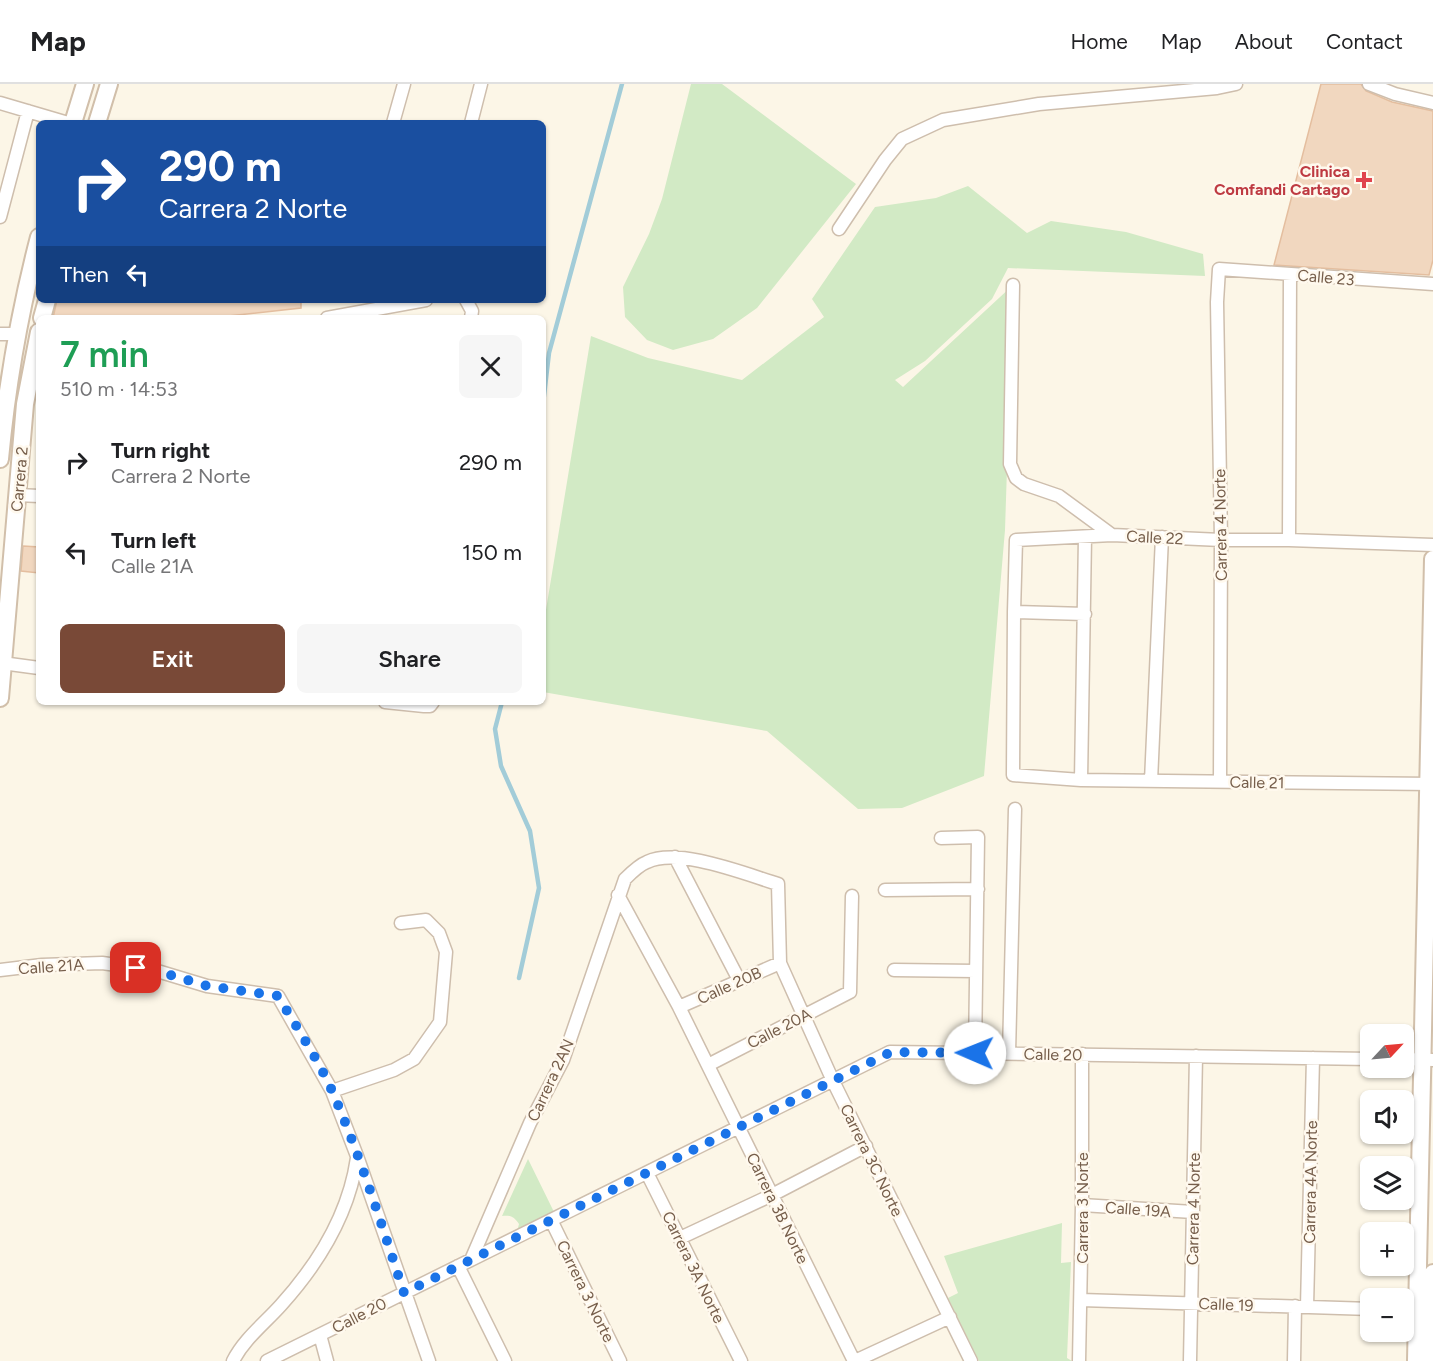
<!DOCTYPE html>
<meta charset="utf-8">
<style>
:root{--surface:#fff;--page:#f6f6f6;--text:#202124;--muted:#757577;--line:#e0e0e0;--accent:#794937}
body{margin:0;font-family:Figtree,sans-serif;background:var(--page);color:var(--text);height:100vh;display:flex;flex-direction:column;font-size:22px;white-space:nowrap}
*{box-sizing:border-box;margin:0}
p{font-size:20px;color:var(--muted)}
.icon{flex:none;width:33px;height:33px;fill:none;stroke:currentColor;stroke-width:2;stroke-linecap:round;stroke-linejoin:round}
.map{position:relative;flex:1;overflow:hidden}
.drawer{position:absolute;left:36px;top:231px;width:510px;height:390px;display:flex;flex-direction:column;background:var(--surface);border-radius:9px;box-shadow:0 2px 4px #0004}
.drawer>*{flex:none}
.guide{position:absolute;left:36px;top:36px;width:510px;height:183px;border-radius:9px;box-shadow:0 2px 4px #0004;background:#1a4fa0;color:#fff;overflow:hidden}
.needle{width:39px;rotate:64deg}
.fabs{position:absolute;left:1360px;top:940px;display:grid;gap:12px}
.fabs a{display:grid;place-items:center;width:54px;height:54px;border-radius:9px;background:var(--surface);box-shadow:0 2px 4px #0004;font-size:30px}
.pin{position:absolute;display:grid;place-items:center;width:51px;height:51px;color:#fff;margin:-26px;border-radius:12px;box-shadow:0 3px 9px #0006}
.me{position:absolute;width:66px;margin:-33px;rotate:271deg;stroke-linejoin:round;filter:drop-shadow(0 0 4px #0008)}
.turn{display:flex;align-items:center;gap:21px;height:126px;padding:0 24px;font-size:27px}
.turn .icon{width:78px;height:78px;stroke-width:2.5}
.turn b{display:block;font-size:42px;line-height:51px}
.then{display:flex;align-items:center;height:57px;padding:0 24px;background:#0003;gap:12px;font-size:22px}
.round{display:grid;place-items:center;flex:none;width:63px;height:63px;border-radius:9px;background:var(--page)}
.head{display:flex;align-items:center;justify-content:space-between;height:102px;padding:0 24px}
h1{font-size:36px;font-weight:600;line-height:45px;color:#1e9e55}
.primary-button{display:flex;gap:12px;margin-top:auto;padding:12px 24px}
.primary-button a{flex:1;height:69px;border-radius:9px;background:var(--accent);color:#fff;font-size:24px;font-weight:600;line-height:69px;text-align:center}
.primary-button a+a{background:var(--page);color:var(--text)}
ul{padding:0;list-style:none}
li{display:flex;align-items:center;gap:18px;height:90px;padding:0 24px}
li div{flex:1}
li b{display:block;font-size:22px}
li em{font-style:normal}
header{display:flex;align-items:center;gap:36px;box-sizing:border-box;height:84px;padding:0 30px;background:var(--surface);border-bottom:2px solid var(--line)}
header strong{font-size:28px}
nav{display:flex;gap:33px;margin-inline-start:auto;font-size:21px}
.map>svg:first-child{display:block}
.green{fill:#d2eac5}
.lines{fill:none;stroke-linecap:round;stroke-linejoin:round}
.stream{stroke:#a2ccd8;stroke-width:4.5}
.building{fill:#f1d7bf;stroke:#e4be9f;stroke-width:1.5}
.street-casing{stroke:#cebead;stroke-width:15}
.secondary-casing{stroke:#d1bfaa;stroke-width:20}
.street{stroke:#fff;stroke-width:12}
.secondary{stroke:#fff;stroke-width:16}
.route{stroke:#1a73e8;stroke-width:10;stroke-dasharray:0 18}
.health-dot{fill:#e0444e;stroke:#fff9ee;stroke-width:2}
.labels{text-anchor:middle;stroke-width:5;stroke-linejoin:round;paint-order:stroke}
.health-label{font-size:16px;font-weight:bold;fill:#be3a42;stroke:#fff9ee;text-anchor:end}
.street-label{font-size:16px;fill:#765e4b;stroke:#fff9ee}
</style>
<header>
<strong>Map</strong>
<nav><a>Home</a><a>Map</a><a>About</a><a>Contact</a></nav>
</header>
<div class="map">
<svg width="1433" height="1277" viewBox="0 0 1433 1277">
<rect width="100%" height="100%" fill="#fcf6e7"/>
<path class="green" d="M691,0h31l134,100 -99,124 -44,31 -40,11 -26,-10 -22,-23 -2,-30 26,-53 13,-35z
M968,102l59,47 24,-12 75,11 77,22 2,22 -197,-8 -16,31 -67,62 -30,19 8,7 110,-102 -8,245 -21,246 -82,32 -44,1 -91,-78 -224,-39v-64l48,-292 57,22 94,22 82,-63 -12,-18 63,-92 61,-9z
M528,1075l26,53 -37,20 2,-8c-5,-7 -8,-9 -17,-8z
M1062,1139l-1,40 10,-1 -4,96 5,3h-93l-31,-63 10,-5 -14,-37z"/>
<g class="lines">
<path class="stream" d="M543,320l6,-51 73,-269
M502,618l-7,27 6,37 29,65 9,57 -20,90"/>
</g>
<path class="building" d="M1321,0h40l5,7 26,11 41,9v149l-4,15 -155,-10z
M57,216h244v8l-91,10h-157z
M23,462l16,1v26l-18,-2z"/>
<g class="lines">
<defs>
<path id="street" d="M1369,0l26,10 38,9
M0,19l68,20
M393,39l11,-39
M471,39l10,-39
M0,133l28,-106
M839,145l46,-69 17,-21 41,-19 96,-16 178,-16 19,-4
M1013,201l-3,179 6,14 8,6 35,12 53,39 109,5h68l144,5
M466,216l6,11 -1,7
M327,234l99,-18
M0,250h18
M17,411l22,1
M1289,456l1,-266
M1014,528l-1,163 68,5 352,4
M1085,530l-71,-2 2,-72 96,-5
M2,579l37,5
M385,618l39,4h6l3,-4
M1081,696l4,-243
M1151,697l11,-244
M1220,697l1,-241 -4,-238 2,-33 214,15
M941,754l37,-1 -3,216
M675,773l64,123
M885,806l93,-1
M618,811l61,112 175,354
M0,886l42,-5 60,-2 52,7 53,16 71,10 54,95 25,65 72,205
M894,886l82,1
M679,923l101,-44
M1009,969l6,-244
M1404,975l29,1
M708,981l142,-73 2,-96
M332,1007l62,-21 20,-11 26,-37 6,-70 -7,-19 -13,-13 -25,3
M647,1089l94,188
M1082,1121l111,7
M551,1136l69,141
M680,1154l92,-43 94,-49
M471,1176l59,-137 33,-63 62,-181c6,-6 14,-14 22,-17 31,-15 98,12 131,22l2,79 53,118 138,280
M458,1182l47,95
M1081,1216l290,9
M1307,1223l6,-249
M320,1251l7,26
M233,1277c11,-22 32,-38 48,-56 37,-41 68,-92 76,-147
M267,1277l623,-309 481,7
M855,1277l95,-44
M1079,1277l3,-156v-151
M1190,1277l6,-305
M1294,1277l1,-55"/>
<path id="secondary" d="M73,39l12,-39
M97,39l12,-39
M42,234l5,-18
M0,375c7,-75 20,-149 39,-222
M0,614l25,-294 14,-72
M1416,1277l17,-802
M1431,1277l2,-88"/>
</defs>
<use href="#street" class="street-casing"/>
<use href="#secondary" class="secondary-casing"/>
<use href="#street" class="street"/>
<use href="#secondary" class="secondary"/>
</g>
<g class="lines">
<path class="route" d="M136,884l18,2 53,16 71,10c19,32 40,63 55,97 28,65 49,133 71,200l487,-241 84,1"/>
</g>
<path class="health-dot" d="M1361 87h6v6h6v6h-6v6h-6v-6h-6v-6h6z"/>
<g class="labels">
<g class="health-label">
<text x="1350" y="93">Clinica<tspan x="1350" dy="18">Comfandi Cartago</tspan></text>
</g>
<g class="street-label">
<text transform="translate(1326 193) rotate(5)" y="6">Calle 23</text>
<text transform="translate(19 395) rotate(-85)" y="6">Carrera 2</text>
<text transform="translate(1220 441) rotate(-91)" y="6">Carrera 4 Norte</text>
<text transform="translate(1155 453) rotate(3)" y="6">Calle 22</text>
<text transform="translate(1257 698) rotate(1)" y="6">Calle 21</text>
<text transform="translate(51 882) rotate(-4)" y="6">Calle 21A</text>
<text transform="translate(729 901) rotate(-24)" y="6">Calle 20B</text>
<text transform="translate(779 944) rotate(-27)" y="6">Calle 20A</text>
<text transform="translate(1053 970) rotate(1)" y="6">Calle 20</text>
<text transform="translate(550 996) rotate(-65)" y="6">Carrera 2AN</text>
<text transform="translate(872 1076) rotate(64)" y="6">Carrera 3C Norte</text>
<text transform="translate(1310 1098) rotate(-89)" y="6">Carrera 4A Norte</text>
<text transform="translate(778 1124) rotate(64)" y="6">Carrera 3B Norte</text>
<text transform="translate(1082 1124) rotate(-90)" y="6">Carrera 3 Norte</text>
<text transform="translate(1138 1125) rotate(4)" y="6">Calle 19A</text>
<text transform="translate(1193 1125) rotate(-89)" y="6">Carrera 4 Norte</text>
<text transform="translate(694 1183) rotate(64)" y="6">Carrera 3A Norte</text>
<text transform="translate(586 1207) rotate(64)" y="6">Carrera 3 Norte</text>
<text transform="translate(1226 1220) rotate(2)" y="6">Calle 19</text>
<text transform="translate(359 1231) rotate(-27)" y="6">Calle 20</text>
</g>
</g>
</svg>
<div class="fabs">
<a><svg class="needle" viewBox="-14 -14 28 28"><path d="M0-13l5 13h-10z" fill="#e53935"/><path d="M0 13l5-13h-10z" fill="#757577"/></svg></a>
<a><svg class="icon" aria-label="sound" viewBox="0 0 24 24"><path d="M4 9h4l5-4v14l-5-4H4zM17 9q2 3 0 6"/></svg></a>
<a><svg class="icon" aria-label="layers" viewBox="0 0 24 24"><path d="M12 4l9 5-9 5-9-5zM3 14l9 5 9-5"/></svg></a>
<a>+</a>
<a>−</a>
</div>
<div class="pin" style="left:136px;top:884px;background:#d93025"><svg class="icon" aria-label="arrive" viewBox="0 0 24 24"><path d="M6 21V4h12l-3 4 3 4H6"/></svg></div>
<svg class="me" style="left:975px;top:969px" viewBox="-20 -20 40 40"><circle r="19" fill="#fff"/><path d="M0-13L10 11 0 6-10 11z" fill="#1a73e8"/></svg>
<div class="guide">
<div class="turn"><svg class="icon" aria-label="right" viewBox="0 0 24 24"><path d="M7 20v-9h11M14 6l5 5-5 5"/></svg><div><b>290 m</b>Carrera 2 Norte</div></div>
<div class="then">Then<svg class="icon" aria-label="left" viewBox="0 0 24 24"><path d="M17 20v-9H6M10 6l-5 5 5 5"/></svg></div>
</div>
<section class="drawer">
<div class="head"><div><h1>7 min</h1><p>510 m · 14:53</p></div><a class="round"><svg class="icon" aria-label="close" viewBox="0 0 24 24"><path d="M6 6l12 12M18 6L6 18"/></svg></a></div>
<ul>
<li><svg class="icon" aria-label="right" viewBox="0 0 24 24"><path d="M7 20v-9h11M14 6l5 5-5 5"/></svg><div><b>Turn right</b><p>Carrera 2 Norte</p></div><em>290 m</em></li>
<li><svg class="icon" aria-label="left" viewBox="0 0 24 24"><path d="M17 20v-9H6M10 6l-5 5 5 5"/></svg><div><b>Turn left</b><p>Calle 21A</p></div><em>150 m</em></li>
</ul>
<div class="primary-button"><a>Exit</a><a>Share</a></div>
</section>
</div>
